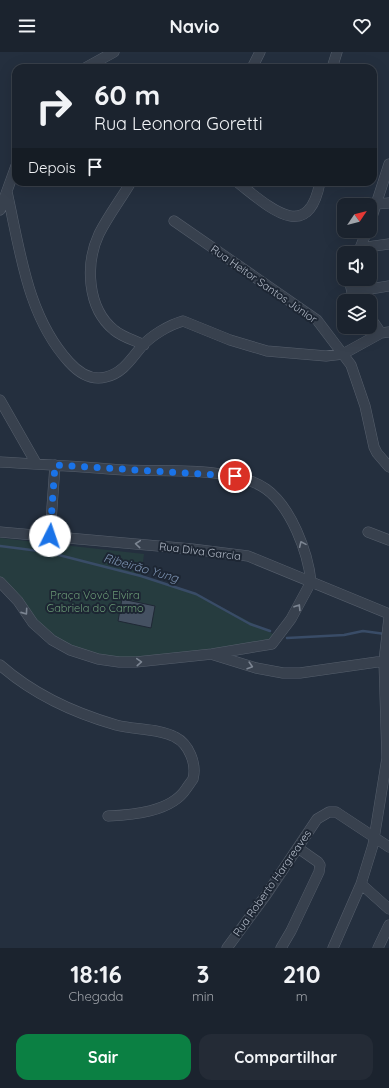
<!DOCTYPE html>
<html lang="pt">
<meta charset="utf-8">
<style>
:root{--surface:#1b232e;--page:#242b36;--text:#f1f3f6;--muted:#a0a4aa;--line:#39404a;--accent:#0b8043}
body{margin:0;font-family:Quicksand,sans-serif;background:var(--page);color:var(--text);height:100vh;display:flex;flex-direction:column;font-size:15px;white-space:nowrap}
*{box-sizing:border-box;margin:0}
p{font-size:13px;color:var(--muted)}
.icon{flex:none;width:22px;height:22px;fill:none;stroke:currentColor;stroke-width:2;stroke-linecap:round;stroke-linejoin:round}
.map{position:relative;height:896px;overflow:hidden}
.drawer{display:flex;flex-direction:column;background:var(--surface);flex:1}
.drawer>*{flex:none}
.hud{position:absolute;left:12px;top:12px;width:365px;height:122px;border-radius:12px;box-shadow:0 4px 16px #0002,0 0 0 1px var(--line);background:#1b232e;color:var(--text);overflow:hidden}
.needle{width:26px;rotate:55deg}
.buttons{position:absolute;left:337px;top:146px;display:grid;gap:8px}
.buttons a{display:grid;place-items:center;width:40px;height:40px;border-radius:8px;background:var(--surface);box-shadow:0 4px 16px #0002,0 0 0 1px var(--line);font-size:20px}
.pin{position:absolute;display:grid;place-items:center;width:34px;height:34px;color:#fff;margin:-17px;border:2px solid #fff;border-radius:50%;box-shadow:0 1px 4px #0007}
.me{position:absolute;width:44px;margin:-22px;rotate:4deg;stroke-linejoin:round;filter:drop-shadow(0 0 3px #0008)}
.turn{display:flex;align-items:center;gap:14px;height:84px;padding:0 16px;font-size:18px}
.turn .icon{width:52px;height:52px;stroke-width:2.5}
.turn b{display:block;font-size:28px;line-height:34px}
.then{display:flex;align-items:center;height:38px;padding:0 16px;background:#0003;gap:8px;font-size:15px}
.eta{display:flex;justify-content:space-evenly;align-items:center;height:68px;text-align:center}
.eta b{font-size:24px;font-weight:700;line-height:28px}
.action{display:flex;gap:8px;margin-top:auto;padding:8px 16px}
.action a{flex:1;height:46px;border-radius:12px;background:var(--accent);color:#fff;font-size:16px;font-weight:700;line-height:46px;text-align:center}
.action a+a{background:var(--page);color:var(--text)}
header{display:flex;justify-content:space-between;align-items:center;height:52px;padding:0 16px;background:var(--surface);font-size:18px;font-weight:700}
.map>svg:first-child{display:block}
.green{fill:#263c3f}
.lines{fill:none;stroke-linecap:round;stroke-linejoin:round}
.stream{stroke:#394c67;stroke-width:2.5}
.building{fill:#455162;stroke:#1f2835}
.minor-casing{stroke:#565f6c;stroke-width:11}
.minor{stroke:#38414e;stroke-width:10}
.oneway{stroke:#7c8592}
.route{stroke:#1a73e8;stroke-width:7;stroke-dasharray:0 12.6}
.labels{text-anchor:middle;stroke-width:4;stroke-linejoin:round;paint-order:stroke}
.street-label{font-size:11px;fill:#b4bcc9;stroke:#1d2633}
.park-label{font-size:11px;fill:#6b9a76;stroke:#1d2633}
.water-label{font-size:12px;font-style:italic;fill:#7c92b1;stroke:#1d2633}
</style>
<header><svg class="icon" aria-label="menu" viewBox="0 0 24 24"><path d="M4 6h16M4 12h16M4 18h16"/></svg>Navio<svg class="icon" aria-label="heart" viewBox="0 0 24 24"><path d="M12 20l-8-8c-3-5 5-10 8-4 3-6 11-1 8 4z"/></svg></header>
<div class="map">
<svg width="389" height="896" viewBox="0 0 389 896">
<rect width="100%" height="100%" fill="#242f3e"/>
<path class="green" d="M0,486l144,16 -3,22 55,18 81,42 -10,6 -131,18 -53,-7 -32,-18 -51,-54z"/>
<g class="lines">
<path class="stream" d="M0,494l47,6 94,24 55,18 54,30 20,7
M287,586l57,-3 19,-4 22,3"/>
</g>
<path class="building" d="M122,547l33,7 -4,22 -33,-7z"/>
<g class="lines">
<defs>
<path id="minor" d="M85,16l29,-16
M252,16l8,-16
M332,16l5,-16
M131,130c-10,17 -23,34 -32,52 -14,30 -12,74 15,96 8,7 20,10 30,15
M237,130c30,23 71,64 83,0
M7,140c13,58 20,124 62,170 9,10 22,19 37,15 17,-4 25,-18 36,-31 10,-11 27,-21 41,-25l47,19 37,11 59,5 17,-2 38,-21 8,-1
M376,152l13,-1
M0,158l16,-44
M174,169l143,99 34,45 14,41 9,41 3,6 12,14
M370,171l19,-59
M360,196l29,-4
M358,201l9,-22
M349,227l3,13 7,9
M352,240l37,-6
M370,265l11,16
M0,348l36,63
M0,410c41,2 82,5 124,8 39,2 110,-4 142,19 25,18 42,63 45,93
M0,480l192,17 56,7 141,58
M368,480l21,8
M50,484l5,-71
M0,530l18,19 15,22 19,17 18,10 28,9 21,3h17l76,-8 60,-10 19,-25 20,-37
M214,603l42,13 27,5h17l84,-12 5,1
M0,613c33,29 74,48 116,60 19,5 42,3 59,12 14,7 22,27 18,42 -2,3 -5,7 -7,10 -15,23 -54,26 -78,27
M361,832l28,25
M227,896l39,-53 51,-76 12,-7h7l53,35
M281,896l10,-17 28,-59 1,-7 -2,-3 -20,-14
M333,896l28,-64 12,-39 14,-87 -3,-97 5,-43
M378,896l11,-23"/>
</defs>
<use href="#minor" class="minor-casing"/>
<use href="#minor" class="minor"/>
</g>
<defs><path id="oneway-chevron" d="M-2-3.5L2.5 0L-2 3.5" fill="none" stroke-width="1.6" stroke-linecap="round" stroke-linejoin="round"/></defs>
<g class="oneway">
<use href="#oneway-chevron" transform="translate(138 492) rotate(-175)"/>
<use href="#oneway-chevron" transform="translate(302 492) rotate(-114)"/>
<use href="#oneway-chevron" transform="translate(298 555) rotate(-58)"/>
<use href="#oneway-chevron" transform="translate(25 560) rotate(55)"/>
<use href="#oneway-chevron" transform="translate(139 610) rotate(-4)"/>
<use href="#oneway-chevron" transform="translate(250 614) rotate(17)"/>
</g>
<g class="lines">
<path class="route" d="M50,484l5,-71 180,11"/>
</g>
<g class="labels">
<g class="street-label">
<text transform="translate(264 232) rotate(35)" y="4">Rua Heitor Santos Júnior</text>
<text transform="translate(200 499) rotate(7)" y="4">Rua Diva Garcia</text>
<text transform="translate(272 831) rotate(-55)" y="4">Rua Roberto Hargreaves</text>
</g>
<g class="park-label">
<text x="95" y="547">Praça Vovó Elvira<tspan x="95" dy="13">Gabriela do Carmo</tspan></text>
</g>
<g class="water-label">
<text transform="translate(141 516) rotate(16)" y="4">Ribeirão Yung</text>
</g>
</g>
</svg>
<div class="buttons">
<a><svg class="needle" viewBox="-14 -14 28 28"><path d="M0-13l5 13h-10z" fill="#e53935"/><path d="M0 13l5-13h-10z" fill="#a0a4aa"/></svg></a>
<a><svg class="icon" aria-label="sound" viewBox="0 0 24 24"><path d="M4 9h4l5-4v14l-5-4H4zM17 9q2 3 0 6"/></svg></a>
<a><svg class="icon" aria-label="layers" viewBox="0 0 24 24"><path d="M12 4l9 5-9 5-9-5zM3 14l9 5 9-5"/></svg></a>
</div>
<div class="pin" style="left:235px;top:424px;background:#d93025"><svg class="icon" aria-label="arrive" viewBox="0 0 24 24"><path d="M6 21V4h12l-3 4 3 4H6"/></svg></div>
<svg class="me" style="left:50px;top:484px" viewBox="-20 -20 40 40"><circle r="19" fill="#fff"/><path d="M0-13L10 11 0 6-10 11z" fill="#1a73e8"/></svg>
<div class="hud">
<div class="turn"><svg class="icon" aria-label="right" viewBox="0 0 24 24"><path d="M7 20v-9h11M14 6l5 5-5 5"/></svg><div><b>60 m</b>Rua Leonora Goretti</div></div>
<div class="then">Depois<svg class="icon" aria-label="arrive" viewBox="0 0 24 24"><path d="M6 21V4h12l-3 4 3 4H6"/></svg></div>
</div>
</div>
<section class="drawer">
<div class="eta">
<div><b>18:16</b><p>Chegada</p></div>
<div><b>3</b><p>min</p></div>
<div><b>210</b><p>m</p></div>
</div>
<div class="action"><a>Sair</a><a>Compartilhar</a></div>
</section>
